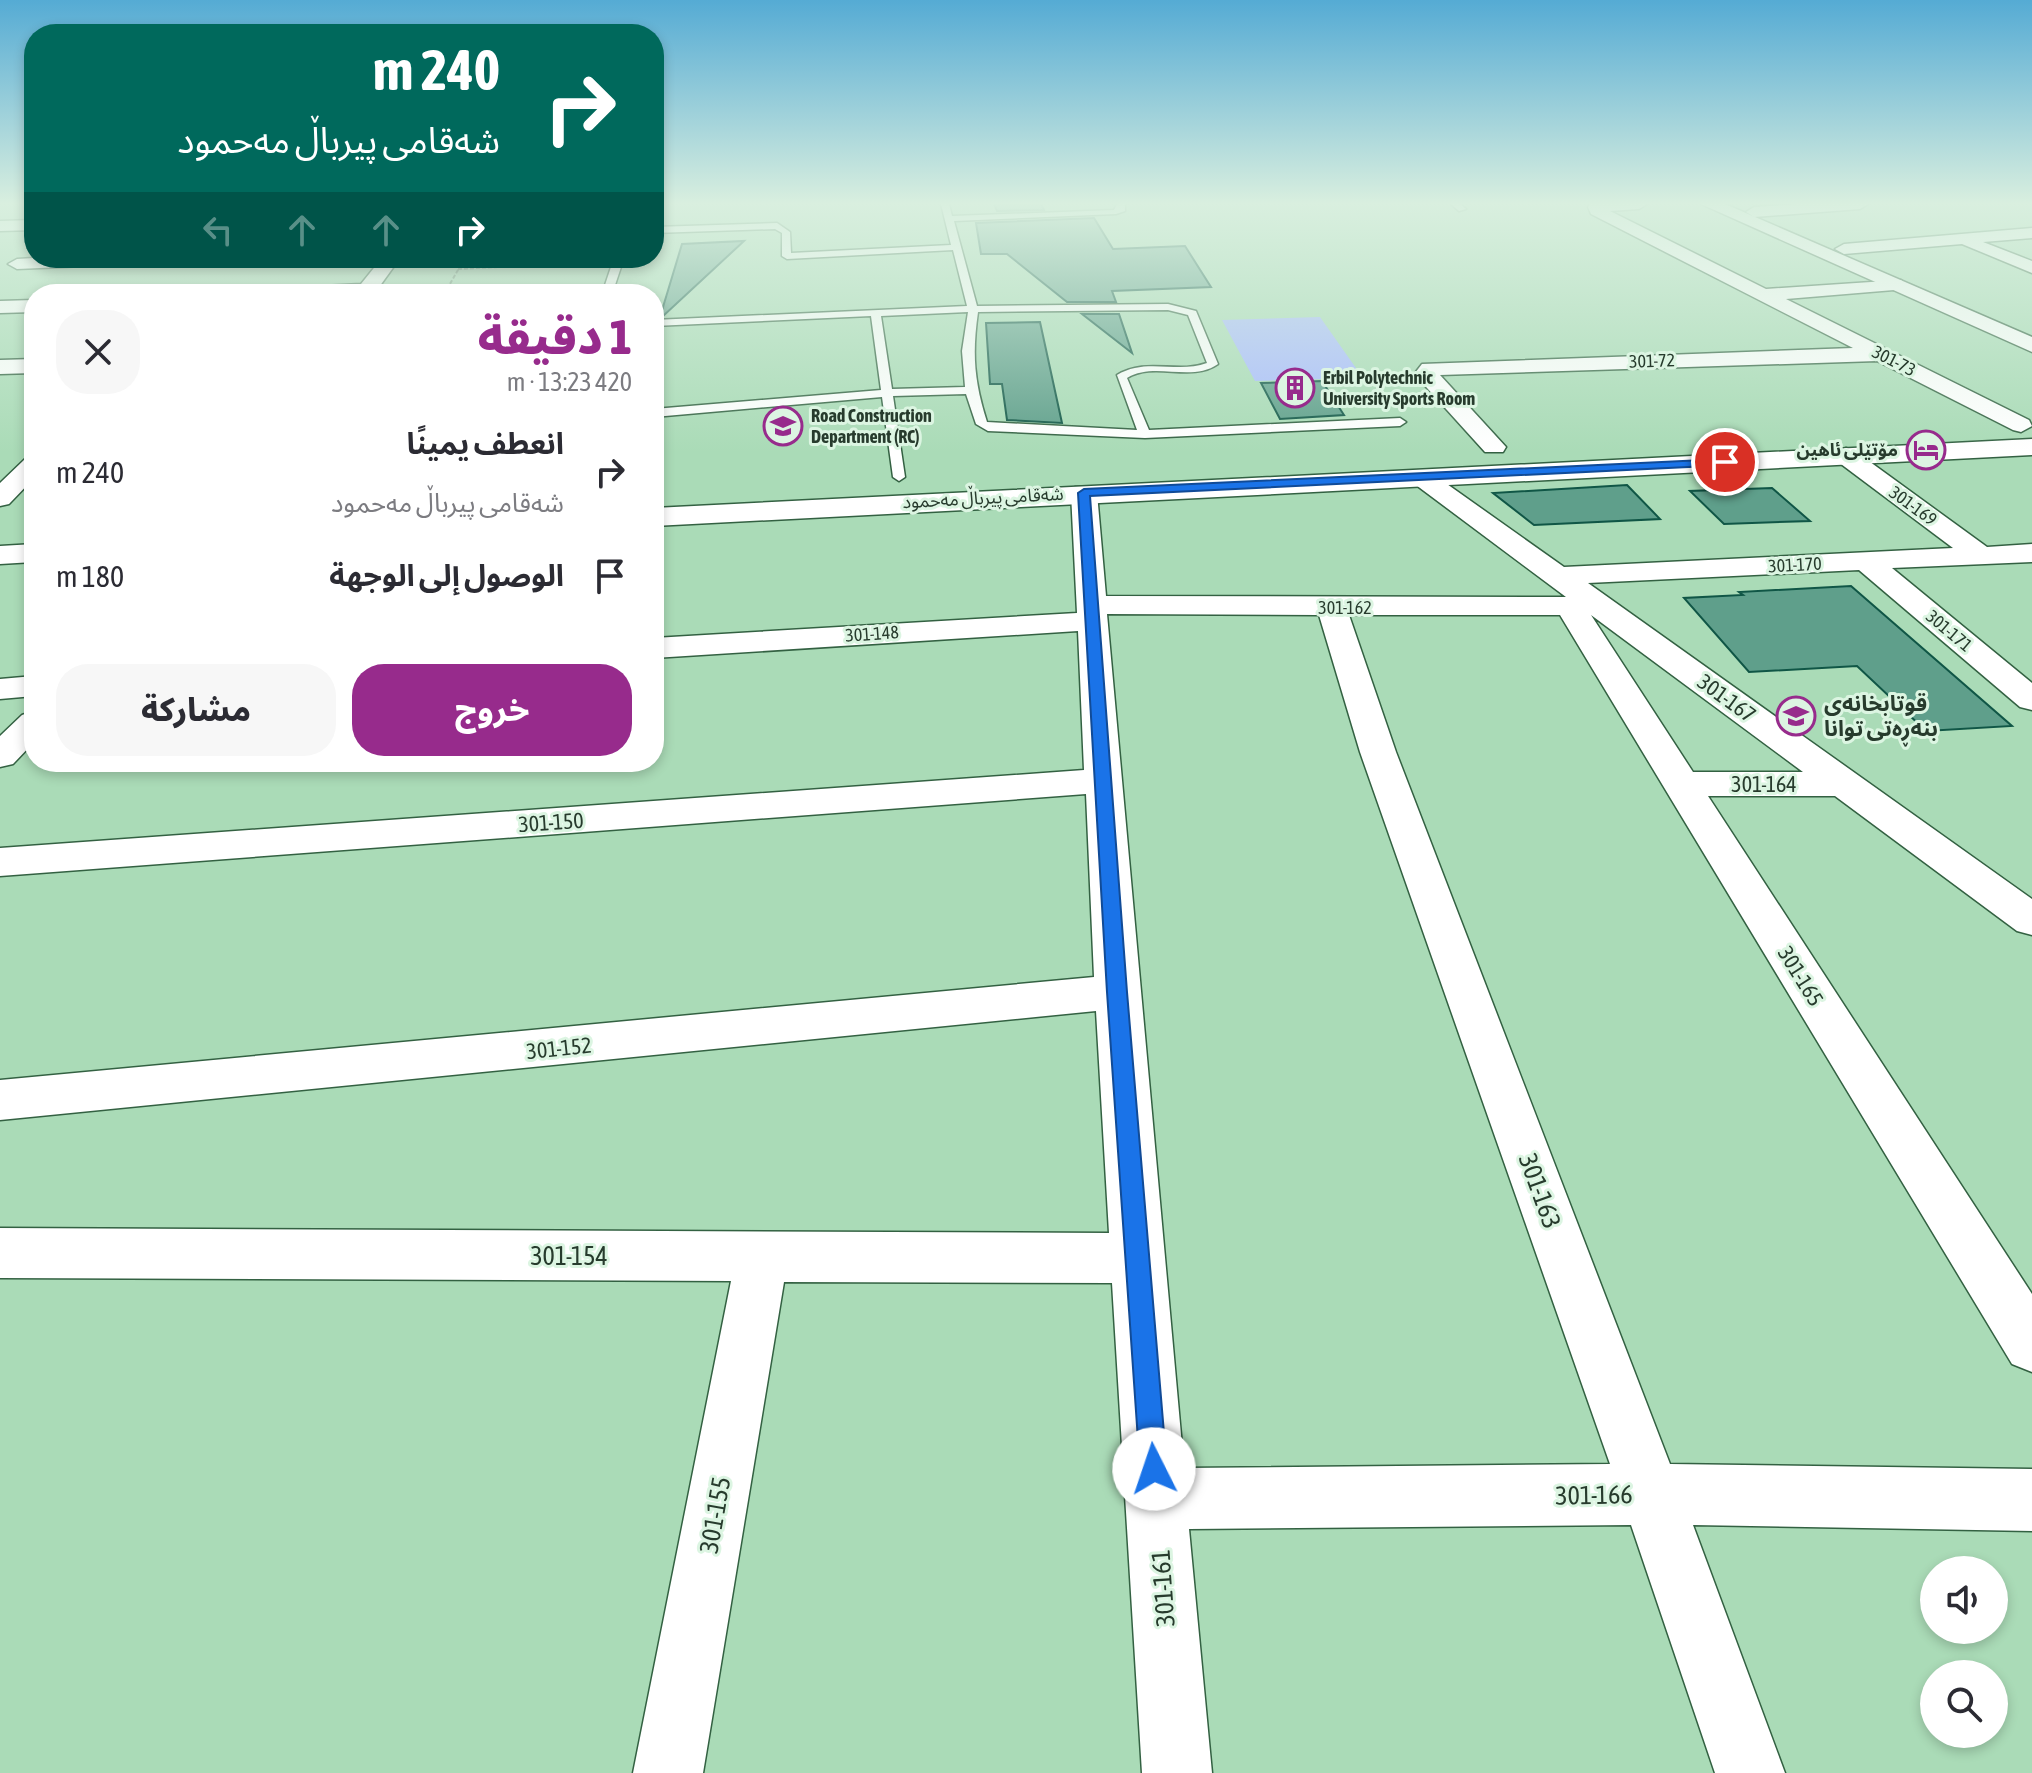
<!DOCTYPE html>
<html lang="ar">
<meta charset="utf-8">
<style>
:root{--surface:#fff;--page:#f7f7f7;--text:#2b2b33;--muted:#7c7c81;--accent:#972b8c}
body{margin:0;font-family:"Asap Condensed","Noto Sans Arabic",sans-serif;background:var(--page);color:var(--text);direction:rtl;height:100vh;display:flex;flex-direction:column;font-size:30px;white-space:nowrap}
*{box-sizing:border-box;margin:0}
p{font-size:26px;color:var(--muted)}
.icon{flex:none;width:44px;height:44px;fill:none;stroke:currentColor;stroke-width:2;stroke-linecap:round;stroke-linejoin:round}
.map{position:relative;flex:1;overflow:hidden;direction:ltr}
.sheet{position:absolute;left:24px;top:284px;width:640px;height:488px;display:flex;flex-direction:column;background:var(--surface);border-radius:32px;box-shadow:0 4px 12px #0003;direction:rtl}
.sheet>*{flex:none}
.top-card{position:absolute;left:24px;top:24px;width:640px;height:244px;border-radius:32px;box-shadow:0 4px 12px #0003;direction:rtl;background:#00695c;color:#fff;overflow:hidden}
.fabs{position:absolute;left:1920px;top:1556px;display:grid;gap:16px}
.fabs a{display:grid;place-items:center;width:88px;height:88px;border-radius:50%;background:var(--surface);box-shadow:0 4px 12px #0003;font-size:40px}
.pin{position:absolute;display:grid;place-items:center;width:68px;height:68px;color:#fff;margin:-34px;border:4px solid #fff;border-radius:50%;box-shadow:0 2px 8px #0007}
.me{position:absolute;width:88px;margin:-44px;rotate:356deg;stroke-linejoin:round;filter:drop-shadow(0 0 6px #0008)}
.turn{display:flex;align-items:center;gap:28px;height:168px;padding:0 32px;font-size:36px}
.turn .icon{width:104px;height:104px;stroke-width:2.5}
.turn b{display:block;font-size:56px;line-height:68px}
.lanes{display:flex;align-items:center;height:76px;padding:0 32px;background:#0003;justify-content:center;gap:40px;direction:ltr}
.lanes .off{opacity:.35}
.round{display:grid;place-items:center;flex:none;width:84px;height:84px;border-radius:32px;background:var(--page)}
.overview{display:flex;align-items:center;justify-content:space-between;height:136px;padding:0 32px}
h1{font-size:48px;font-weight:800;line-height:60px;color:var(--accent)}
.action{display:flex;gap:16px;margin-top:auto;padding:16px 32px}
.action a{flex:1;height:92px;border-radius:32px;background:var(--accent);color:#fff;font-size:32px;font-weight:800;line-height:92px;text-align:center}
.action a+a{background:var(--page);color:var(--text)}
ul{padding:0;list-style:none}
li{display:flex;align-items:center;gap:24px;height:104px;padding:0 32px}
li div{flex:1}
li b{display:block;font-size:30px}
li em{font-style:normal}
.map>svg:first-child{display:block}
.green{fill:#aabcff}
.building{fill:#5f9f8b;stroke:#105646;stroke-width:2}
.lines{fill:none;stroke-linecap:round;stroke-linejoin:round}
.service-casing{stroke:#336142;stroke-width:3}
.minor-casing{stroke:#336142;stroke-width:3}
.secondary-casing{stroke:#336142;stroke-width:3}
.path-far1{stroke:#6c8f75;stroke-width:2;stroke-dasharray:4 2;stroke-linecap:butt}
.path{stroke:#6c8f75;stroke-width:3;stroke-dasharray:5 2;stroke-linecap:butt}
.service{fill:#fff;fill-rule:evenodd}
.minor{fill:#fff;fill-rule:evenodd}
.secondary{fill:#fff;fill-rule:evenodd}
.route{fill:#1a73e8;stroke:#114b97;stroke-width:2}
.labels{text-anchor:middle;stroke-width:6;stroke-linejoin:round;paint-order:stroke}
.far-street-label{font-size:18px;fill:#273b2d;stroke:#dcf5e2}
.far-poi-label{font-size:18px;font-weight:bold;fill:#273b2d;stroke:#dcf5e2;text-anchor:start}
.street-label{font-size:22px;fill:#273b2d;stroke:#dcf5e2}
.poi-label{font-size:22px;font-weight:bold;fill:#273b2d;stroke:#dcf5e2;text-anchor:start}
.near-street-label{font-size:26px;fill:#273b2d;stroke:#dcf5e2}
</style>
<div class="map">
<svg width="2032" height="1773" viewBox="0 0 2032 1773">
<rect width="100%" height="100%" fill="#aadbb7"/>
<path class="green" d="M1320,317l43,61 -108,3 -33,-61z"/>
<path class="building" d="M994,204h47l3,6 -47,1z
M1094,218l19,31 72,-3 26,41 -99,4 4,11h-49l-60,-48h-26l-5,-31z
M744,241l-82,76h-2l22,-73z
M1082,314h37l13,39z
M1040,322l22,101 -55,-3 -5,-36h-12l-4,-61z
M1322,381l22,34 -64,4 -19,-36z
M1627,485l33,34 -126,6 -41,-32z
M1772,488l38,33 -86,3 -34,-33z
M1851,586l161,140 -86,5 -69,-65 -108,6 -65,-74 59,-3 -4,-3z"/>
<g class="lines">
<defs>
<path id="service" d="M941,204h8l3,12 162,-6 3,-6h8v7l-9,3 -162,7 23,85 191,-2 28,7 22,53c-27,19 -63,-3 -91,14l22,52 251,-12 6,4 -6,4 -255,12 -157,-7 -12,-7 -10,-30 -73,2 12,81 -6,4 -6,-4 -11,-80 -228,20v-8l227,-19 -10,-74 -217,10v-6l313,-14 -14,-56 -166,9 -5,-3v-23l-7,-4 -121,4v-6l123,-4 13,9 1,21 160,-8zM1168,310l20,5 19,48c-30,11 -61,-6 -90,12l20,55 -150,-8c-13,-41 -15,-68 -9,-110zM968,312l-6,39 3,36 -73,2 -11,-73z
M1451,204h9l6,5 -7,2z
M614,258h10l-12,36h-10z"/>
<path id="minor" d="M1590,204h57l-8,5 -29,2 156,78 135,-9 3,4 -3,4 -7,2 -108,9 243,121 3,6 -11,6 -8,-2 -136,-69 -437,14 66,72 -3,5h-18l-67,-74 -3,-5 7,-9 431,-16 -262,-134 -3,-7z
M1796,204h72l-8,5 -106,8 -8,-5 8,-5z
M34,220v10l-34,1v-10z
M2032,228v10l-49,4 49,19v12l-70,-29 -118,10 -9,-5 9,-5z
M34,258h128l-9,5 -136,6 -9,-5 9,-5z
M382,258h18l-26,36h-101l10,-6 78,-4z
M34,300v12l-34,1v-12z
M34,359v14l-34,1v-14z
M1846,448l9,3 132,96 45,-3v18l-140,6 140,115v27l-12,-3 -161,-137 -271,13 444,316v36l-15,-4 -182,-135h-127l324,498v78l-20,-8 -452,-749h-211l47,137 274,712 362,5v62l-339,-6 92,248h-70l-84,-248 -442,4 23,244h-70l-30,-490 -328,-1 -81,491h-70l98,-492 -731,-3v-50l1109,5 -13,-222 -1096,109v-40l1094,-103 -8,-183 -1086,82v-28l1084,-78 -6,-139 -424,27v-20l423,-25 -6,-120 4,-6h18l4,6 9,103 460,1 -154,-115 -4,-5 4,-5h18l134,95 389,-19 -116,-87 -4,-5 4,-5zM1107,614l212,1 41,137 250,712 -426,4zM1591,615l212,157h-110z
M34,456v22l-25,26 -9,2v-23l25,-24z
M34,676v20l-34,3v-20z
M34,711v31l-21,22 -13,3v-31l22,-21z"/>
<path id="secondary" d="M1701,204h24l307,133v15z
M2032,439v16l-1378,71v-18z
M34,544v18l-34,2v-18z"/>
</defs>
<use href="#service" class="service-casing"/>
<use href="#minor" class="minor-casing"/>
<use href="#secondary" class="secondary-casing"/>
<path class="path-far1" d="M458,269l135,-7
M444,294l21,-36
M485,294l99,-5"/>
<path class="path" d="M654,374l7,-29"/>
<use href="#service" class="service"/>
<use href="#minor" class="minor"/>
<use href="#secondary" class="secondary"/>
</g>
<linearGradient id="sky" x2="0" y2="1"><stop stop-color="#55abd4"/><stop offset="0.45" stop-color="#d9efdf"/><stop offset="1" stop-color="#d9efdf" stop-opacity="0"/></linearGradient>
<rect width="2032" height="452" fill="url(#sky)"/>
<path class="route" d="M1725,459l4,1v5l-639,31 37,496 40,477 -4,10 -9,4 -10,-4 -4,-10 -33,-477 -29,-499 6,-4z"/>
<defs>
<symbol id="building-ring" viewBox="-11 -11 22 22"><circle r="9.5" fill="#dcf5e2" stroke="#972b8c" stroke-width="1.5"/><path d="M-4-6H4V6H1V3H-1V6H-4ZM-2.5-4.3h1.7v1.8h-1.7ZM.8-4.3h1.7v1.8H.8ZM-2.5-1h1.7V.8h-1.7ZM.8-1h1.7V.8H.8Z" fill="#972b8c"/></symbol>
<symbol id="university-ring" viewBox="-11 -11 22 22"><circle r="9.5" fill="#dcf5e2" stroke="#972b8c" stroke-width="1.5"/><path d="M0-5L7-2L0 1L-7-2ZM-4 1L0 2.5L4 1V4Q0 6-4 4Z" fill="#972b8c"/></symbol>
<symbol id="hotel-ring" viewBox="-11 -11 22 22"><circle r="9.5" fill="#dcf5e2" stroke="#972b8c" stroke-width="1.5"/><path d="M-6-4.5h1.5V1H6V5H4.5V3h-9V5H-6ZM-4 0a1.8 1.8 0 1 1 3.6 0ZM.5 0V-2.5h3Q6-2.5 6 0Z" fill="#972b8c"/></symbol>
<symbol id="school-ring" viewBox="-11 -11 22 22"><circle r="9.5" fill="#dcf5e2" stroke="#972b8c" stroke-width="1.5"/><path d="M0-5L7-2L0 1L-7-2ZM-4 1L0 2.5L4 1V4Q0 6-4 4Z" fill="#972b8c"/></symbol>
</defs>
<g fill-rule="evenodd">
<use href="#building-ring" x="1273" y="366" width="44" height="44"/>
<use href="#university-ring" x="761" y="404" width="44" height="44"/>
<use href="#hotel-ring" x="1904" y="428" width="44" height="44"/>
<use href="#school-ring" x="1774" y="694" width="44" height="44"/>
</g>
<g class="labels">
<g class="far-street-label">
<text transform="translate(1652 361) rotate(-2)" y="6">301-72</text>
<text transform="translate(1894 361) rotate(27)" y="6">301-73</text>
<text transform="translate(983 498) rotate(-3)" y="6">شەقامی پیرباڵ مەحمود</text>
<text transform="translate(1913 506) rotate(36)" y="6">301-169</text>
<text transform="translate(1795 565) rotate(-3)" y="6">301-170</text>
<text x="1345" y="614">301-162</text>
<text transform="translate(1949 631) rotate(40)" y="6">301-171</text>
<text transform="translate(872 634) rotate(-4)" y="6">301-148</text>
</g>
<g class="far-poi-label">
<text x="1323" y="384">Erbil Polytechnic<tspan x="1323" dy="21">University Sports Room</tspan></text>
<text x="811" y="422">Road Construction<tspan x="811" dy="21">Department (RC)</tspan></text>
<text x="1898" y="456" text-anchor="end">مۆتێلی ئاهین</text>
</g>
<g class="street-label">
<text transform="translate(1727 698) rotate(36)" y="8">301-167</text>
<text x="1764" y="792">301-164</text>
<text transform="translate(551 822) rotate(-4)" y="8">301-150</text>
<text transform="translate(1801 976) rotate(58)" y="8">301-165</text>
<text transform="translate(559 1048) rotate(-6)" y="8">301-152</text>
</g>
<g class="poi-label">
<text x="1824" y="711">قوتابخانەی<tspan x="1824" dy="25">بنەڕەتی توانا</tspan></text>
</g>
<g class="near-street-label">
<text transform="translate(1540 1191) rotate(70)" y="9">301-163</text>
<text x="569" y="1265">301-154</text>
<text transform="translate(1594 1495) rotate(-1)" y="9">301-166</text>
<text transform="translate(715 1515) rotate(-80)" y="9">301-155</text>
<text transform="translate(1163 1588) rotate(-94)" y="9">301-161</text>
</g>
</g>
</svg>
<div class="fabs">
<a><svg class="icon" aria-label="sound" viewBox="0 0 24 24"><path d="M4 9h4l5-4v14l-5-4H4zM17 9q2 3 0 6"/></svg></a>
<a><svg class="icon" aria-label="search" viewBox="0 0 24 24"><circle cx="10" cy="10" r="6"/><path d="M15 15l6 6"/></svg></a>
</div>
<div class="pin" style="left:1725px;top:462px;background:#d93025"><svg class="icon" aria-label="arrive" viewBox="0 0 24 24"><path d="M6 21V4h12l-3 4 3 4H6"/></svg></div>
<svg class="me" style="left:1154px;top:1469px" viewBox="-20 -20 40 40"><circle r="19" fill="#fff"/><path d="M0-13L10 11 0 6-10 11z" fill="#1a73e8"/></svg>
<div class="top-card">
<div class="turn"><svg class="icon" aria-label="right" viewBox="0 0 24 24"><path d="M7 20v-9h11M14 6l5 5-5 5"/></svg><div><b>240 m</b>شەقامی پیرباڵ مەحمود</div></div>
<div class="lanes"><svg class="icon off" aria-label="left" viewBox="0 0 24 24"><path d="M17 20v-9H6M10 6l-5 5 5 5"/></svg><svg class="icon off" aria-label="ahead" viewBox="0 0 24 24"><path d="M12 20V5M6 11l6-6 6 6"/></svg><svg class="icon off" aria-label="ahead" viewBox="0 0 24 24"><path d="M12 20V5M6 11l6-6 6 6"/></svg><svg class="icon" aria-label="right" viewBox="0 0 24 24"><path d="M7 20v-9h11M14 6l5 5-5 5"/></svg></div>
</div>
<section class="sheet">
<div class="overview"><div><h1>1 دقيقة</h1><p>420 m · 13:23</p></div><a class="round"><svg class="icon" aria-label="close" viewBox="0 0 24 24"><path d="M6 6l12 12M18 6L6 18"/></svg></a></div>
<ul>
<li><svg class="icon" aria-label="right" viewBox="0 0 24 24"><path d="M7 20v-9h11M14 6l5 5-5 5"/></svg><div><b>انعطف يمينًا</b><p>شەقامی پیرباڵ مەحمود</p></div><em>240 m</em></li>
<li><svg class="icon" aria-label="arrive" viewBox="0 0 24 24"><path d="M6 21V4h12l-3 4 3 4H6"/></svg><div><b>الوصول إلى الوجهة</b></div><em>180 m</em></li>
</ul>
<div class="action"><a>خروج</a><a>مشاركة</a></div>
</section>
</div>
